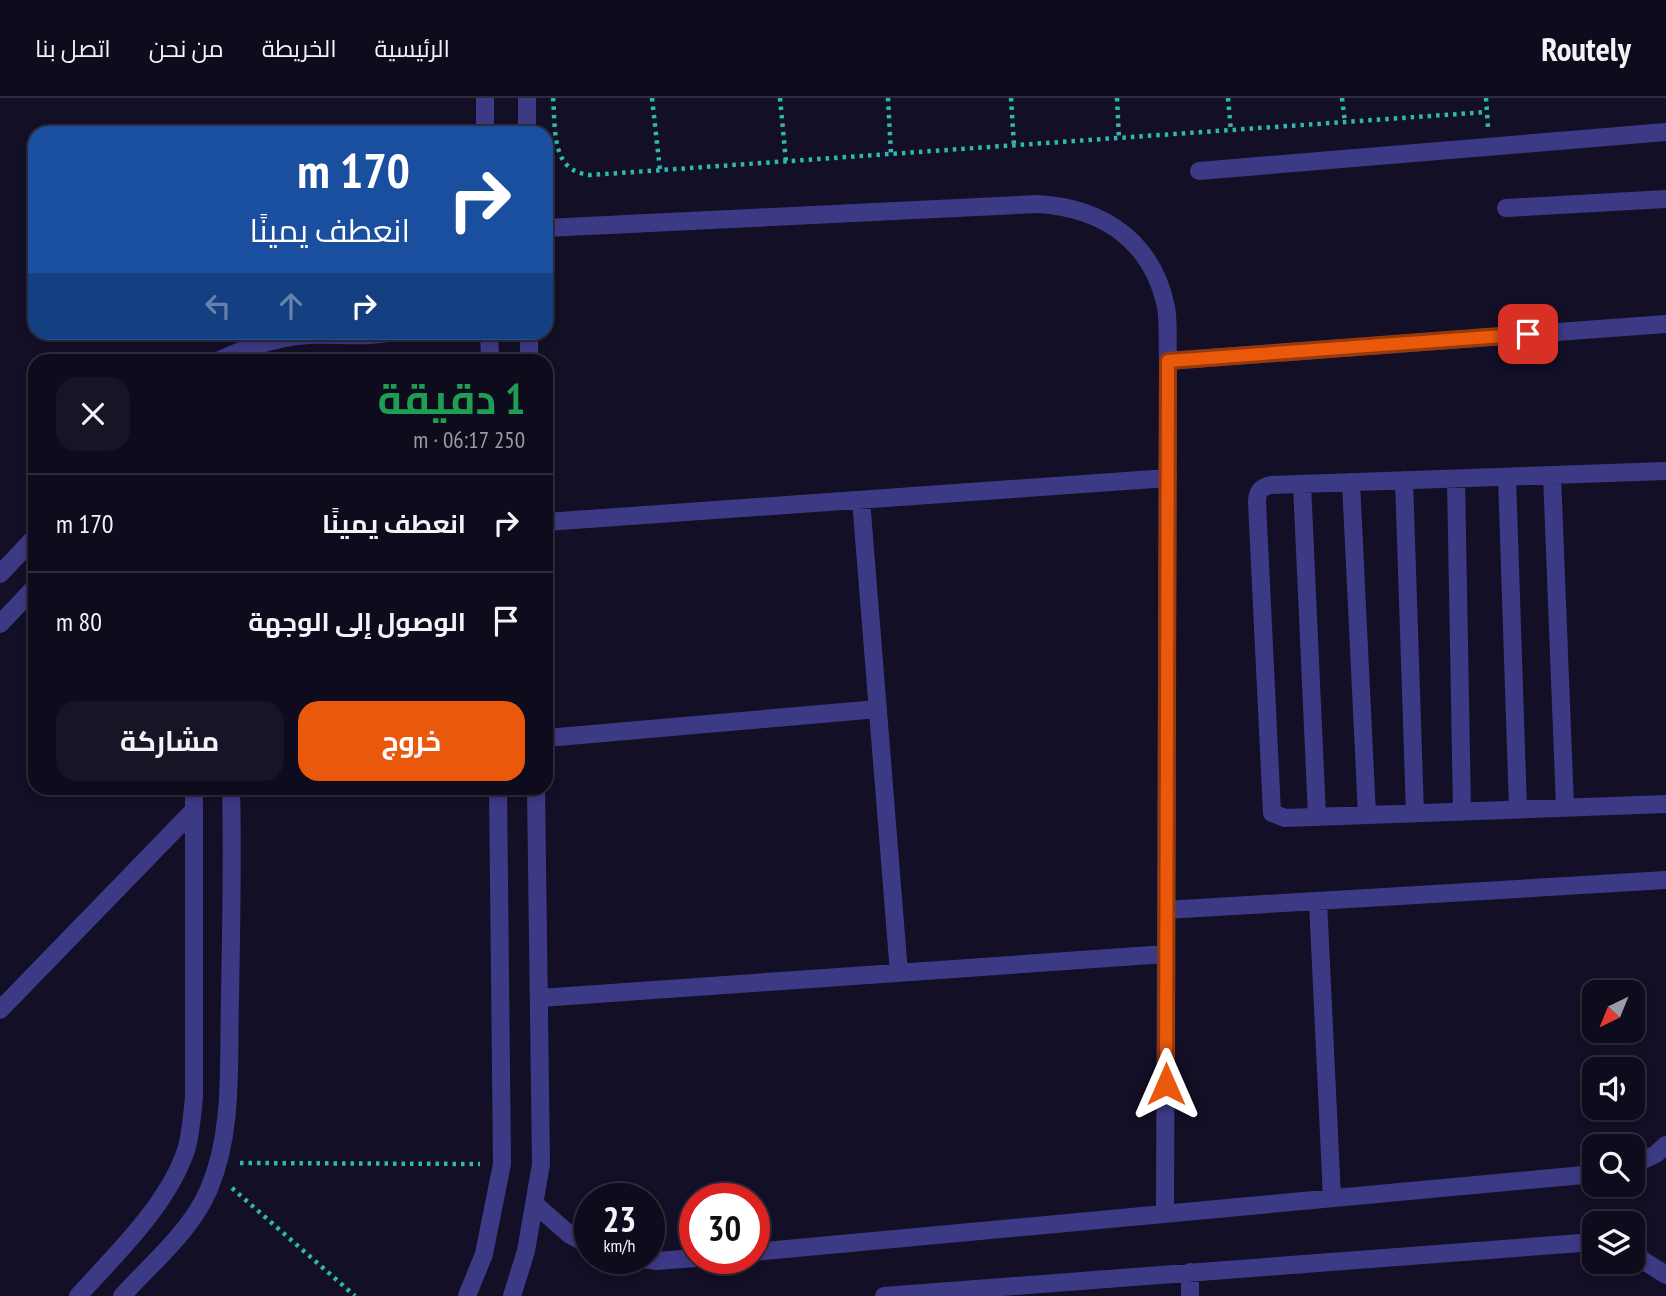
<!DOCTYPE html>
<html lang="ar">
<meta charset="utf-8">
<style>
:root{--surface:#0e0b1c;--page:#171425;--text:#f1f3f6;--muted:#9b9ba3;--line:#2e2b3b;--accent:#ea580c}
body{margin:0;font-family:"PT Sans Narrow",Cairo,sans-serif;background:var(--page);color:var(--text);direction:rtl;height:100vh;display:flex;flex-direction:column;font-size:26px;white-space:nowrap}
*{box-sizing:border-box;margin:0}
p{font-size:23px;color:var(--muted)}
.icon{flex:none;width:38px;height:38px;fill:none;stroke:currentColor;stroke-width:2;stroke-linecap:round;stroke-linejoin:round}
.map{position:relative;flex:1;overflow:hidden;direction:ltr}
.sheet{position:absolute;left:28px;top:256px;width:525px;height:441px;display:flex;flex-direction:column;background:var(--surface);border-radius:21px;box-shadow:0 4px 10px #0003,0 0 0 2px var(--line);direction:rtl}
.sheet>*{flex:none}
.top-card{position:absolute;left:28px;top:28px;width:525px;height:214px;border-radius:21px;box-shadow:0 4px 10px #0003,0 0 0 2px var(--line);direction:rtl;background:#1a4fa0;color:#fff;overflow:hidden}
.needle{width:46px;rotate:223deg}
.tools{position:absolute;left:1582px;top:882px;display:grid;gap:14px}
.tools a{display:grid;place-items:center;width:63px;height:63px;border-radius:14px;background:var(--surface);box-shadow:0 4px 10px #0003,0 0 0 2px var(--line);font-size:35px}
.speed{position:absolute;left:574px;top:1085px;display:flex;gap:14px;font-size:35px;font-weight:700;text-align:center}
.speed>*{display:grid;place-content:center;width:91px;height:91px;border-radius:50%;background:var(--surface);box-shadow:0 4px 10px #0003,0 0 0 2px var(--line);line-height:1}
.speed small{font-size:18px;font-weight:400}
.speed .limit{border:10px solid #d22;background:#fff;color:#111}
.pin{position:absolute;display:grid;place-items:center;width:60px;height:60px;color:#fff;margin:-30px;border-radius:14px;box-shadow:0 4px 10px #0006}
.me{position:absolute;width:77px;margin:-38px;rotate:0deg;stroke-linejoin:round;filter:drop-shadow(0 0 5px #0008)}
.turn{display:flex;align-items:center;gap:24px;height:147px;padding:0 28px;font-size:32px}
.turn .icon{width:91px;height:91px;stroke-width:2.5}
.turn b{display:block;font-size:49px;line-height:60px}
.lanes{display:flex;align-items:center;height:66px;padding:0 28px;background:#0003;justify-content:center;gap:35px;direction:ltr}
.lanes .off{opacity:.35}
.round{display:grid;place-items:center;flex:none;width:74px;height:74px;border-radius:21px;background:var(--page)}
.headline{display:flex;align-items:center;justify-content:space-between;height:119px;padding:0 28px}
h1{font-size:42px;font-weight:700;line-height:52px;color:#1e9e55}
.action{display:flex;gap:14px;margin-top:auto;padding:14px 28px}
.action a{flex:1;height:80px;border-radius:21px;background:var(--accent);color:#fff;font-size:28px;font-weight:700;line-height:80px;text-align:center}
.action a+a{background:var(--page);color:var(--text)}
ul{padding:0;list-style:none}
li{display:flex;align-items:center;gap:21px;height:98px;padding:0 28px;border-top:2px solid var(--line)}
li div{flex:1}
li b{display:block;font-size:26px}
li em{font-style:normal}
header{display:flex;align-items:center;gap:42px;box-sizing:border-box;height:98px;padding:0 35px;background:var(--surface);border-bottom:2px solid var(--line)}
header strong{font-size:33px}
nav{display:flex;gap:38px;margin-inline-start:auto;font-size:24px}
.map>svg:first-child{display:block}
.lines{fill:none;stroke-linecap:round;stroke-linejoin:round}
.path{stroke:#2fb8b0;stroke-width:4.5;stroke-dasharray:3.5 5;stroke-linecap:butt}
.minor{stroke:#3d3a85;stroke-width:18}
.route-casing{stroke:#983908;stroke-width:18}
.route{stroke:#ea580c;stroke-width:12}
</style>
<header>
<strong>Routely</strong>
<nav><a>الرئيسية</a><a>الخريطة</a><a>من نحن</a><a>اتصل بنا</a></nav>
</header>
<div class="map">
<svg width="1666" height="1198" viewBox="0 0 1666 1198">
<rect width="100%" height="100%" fill="#130f26"/>
<g class="lines">
<path class="path" d="M553,0c3,32 -3,74 38,77l896,-63
M652,0l8,72
M780,0l6,64
M888,0l3,56
M1011,0l3,48
M1117,0l2,41
M1228,0l3,33
M1342,0l3,25
M1486,0l2,29
M240,1065l240,1
M232,1090l123,108"/>
<path class="minor" d="M485,0v35
M527,0v35
M1199,73l467,-39
M1506,110l160,-9
M546,130l492,-24c64,4 114,36 128,103 3,17 1,36 2,54l-3,853
M489,234l1,28
M529,234v28
M220,262c28,-13 59,-24 90,-25 28,-1 56,3 83,-3
M1168,263l498,-37
M1666,373l-395,14c-10,2 -14,6 -14,17l15,311 13,5 381,-14
M1552,377l13,332
M1507,379l11,332
M1456,381l6,332
M1404,382l11,333
M1351,384l16,333
M1302,386l15,332
M861,402l38,473
M546,424l622,-44
M0,476l35,-37
M0,526l35,-37
M546,640l332,-29
M1318,803l14,297
M1166,812l500,-30
M540,900l626,-44
M0,912l194,-200
M1633,1067l23,-11 10,-9
M536,1107l34,30 20,10
M754,1154l840,-78
M1633,1156l33,21
M637,1160l20,3 38,-3
M1190,1174v24
M78,1198c38,-42 92,-93 109,-149 4,-15 5,-33 7,-49v-310
M122,1198c29,-32 70,-66 87,-107 25,-59 19,-126 21,-189 1,-71 3,-142 1,-212
M467,1198l17,-42 18,-90 -4,-376
M512,1198l14,-45 15,-87 -5,-376
M884,1198l710,-54"/>
</g>
<g class="lines">
<defs>
<path id="route" d="M1166,986l2,-723 360,-27"/>
</defs>
<use href="#route" class="route-casing"/>
<use href="#route" class="route"/>
</g>
</svg>
<div class="tools">
<a><svg class="needle" viewBox="-14 -14 28 28"><path d="M0-13l5 13h-10z" fill="#e53935"/><path d="M0 13l5-13h-10z" fill="#9b9ba3"/></svg></a>
<a><svg class="icon" aria-label="sound" viewBox="0 0 24 24"><path d="M4 9h4l5-4v14l-5-4H4zM17 9q2 3 0 6"/></svg></a>
<a><svg class="icon" aria-label="search" viewBox="0 0 24 24"><circle cx="10" cy="10" r="6"/><path d="M15 15l6 6"/></svg></a>
<a><svg class="icon" aria-label="layers" viewBox="0 0 24 24"><path d="M12 4l9 5-9 5-9-5zM3 14l9 5 9-5"/></svg></a>
</div>
<div class="speed"><div>23<small>km/h</small></div><div class="limit">30</div></div>
<div class="pin" style="left:1528px;top:236px;background:#d93025"><svg class="icon" aria-label="arrive" viewBox="0 0 24 24"><path d="M6 21V4h12l-3 4 3 4H6"/></svg></div>
<svg class="me" style="left:1166px;top:986px" viewBox="-20 -20 40 40"><path d="M0-17L14 15 0 8-14 15z" fill="#ea580c" stroke="#fff" stroke-width="4"/></svg>
<div class="top-card">
<div class="turn"><svg class="icon" aria-label="right" viewBox="0 0 24 24"><path d="M7 20v-9h11M14 6l5 5-5 5"/></svg><div><b>170 m</b>انعطف يمينًا</div></div>
<div class="lanes"><svg class="icon off" aria-label="left" viewBox="0 0 24 24"><path d="M17 20v-9H6M10 6l-5 5 5 5"/></svg><svg class="icon off" aria-label="ahead" viewBox="0 0 24 24"><path d="M12 20V5M6 11l6-6 6 6"/></svg><svg class="icon" aria-label="right" viewBox="0 0 24 24"><path d="M7 20v-9h11M14 6l5 5-5 5"/></svg></div>
</div>
<section class="sheet">
<div class="headline"><div><h1>1 دقيقة</h1><p>250 m · 06:17</p></div><a class="round"><svg class="icon" aria-label="close" viewBox="0 0 24 24"><path d="M6 6l12 12M18 6L6 18"/></svg></a></div>
<ul>
<li><svg class="icon" aria-label="right" viewBox="0 0 24 24"><path d="M7 20v-9h11M14 6l5 5-5 5"/></svg><div><b>انعطف يمينًا</b></div><em>170 m</em></li>
<li><svg class="icon" aria-label="arrive" viewBox="0 0 24 24"><path d="M6 21V4h12l-3 4 3 4H6"/></svg><div><b>الوصول إلى الوجهة</b></div><em>80 m</em></li>
</ul>
<div class="action"><a>خروج</a><a>مشاركة</a></div>
</section>
</div>
